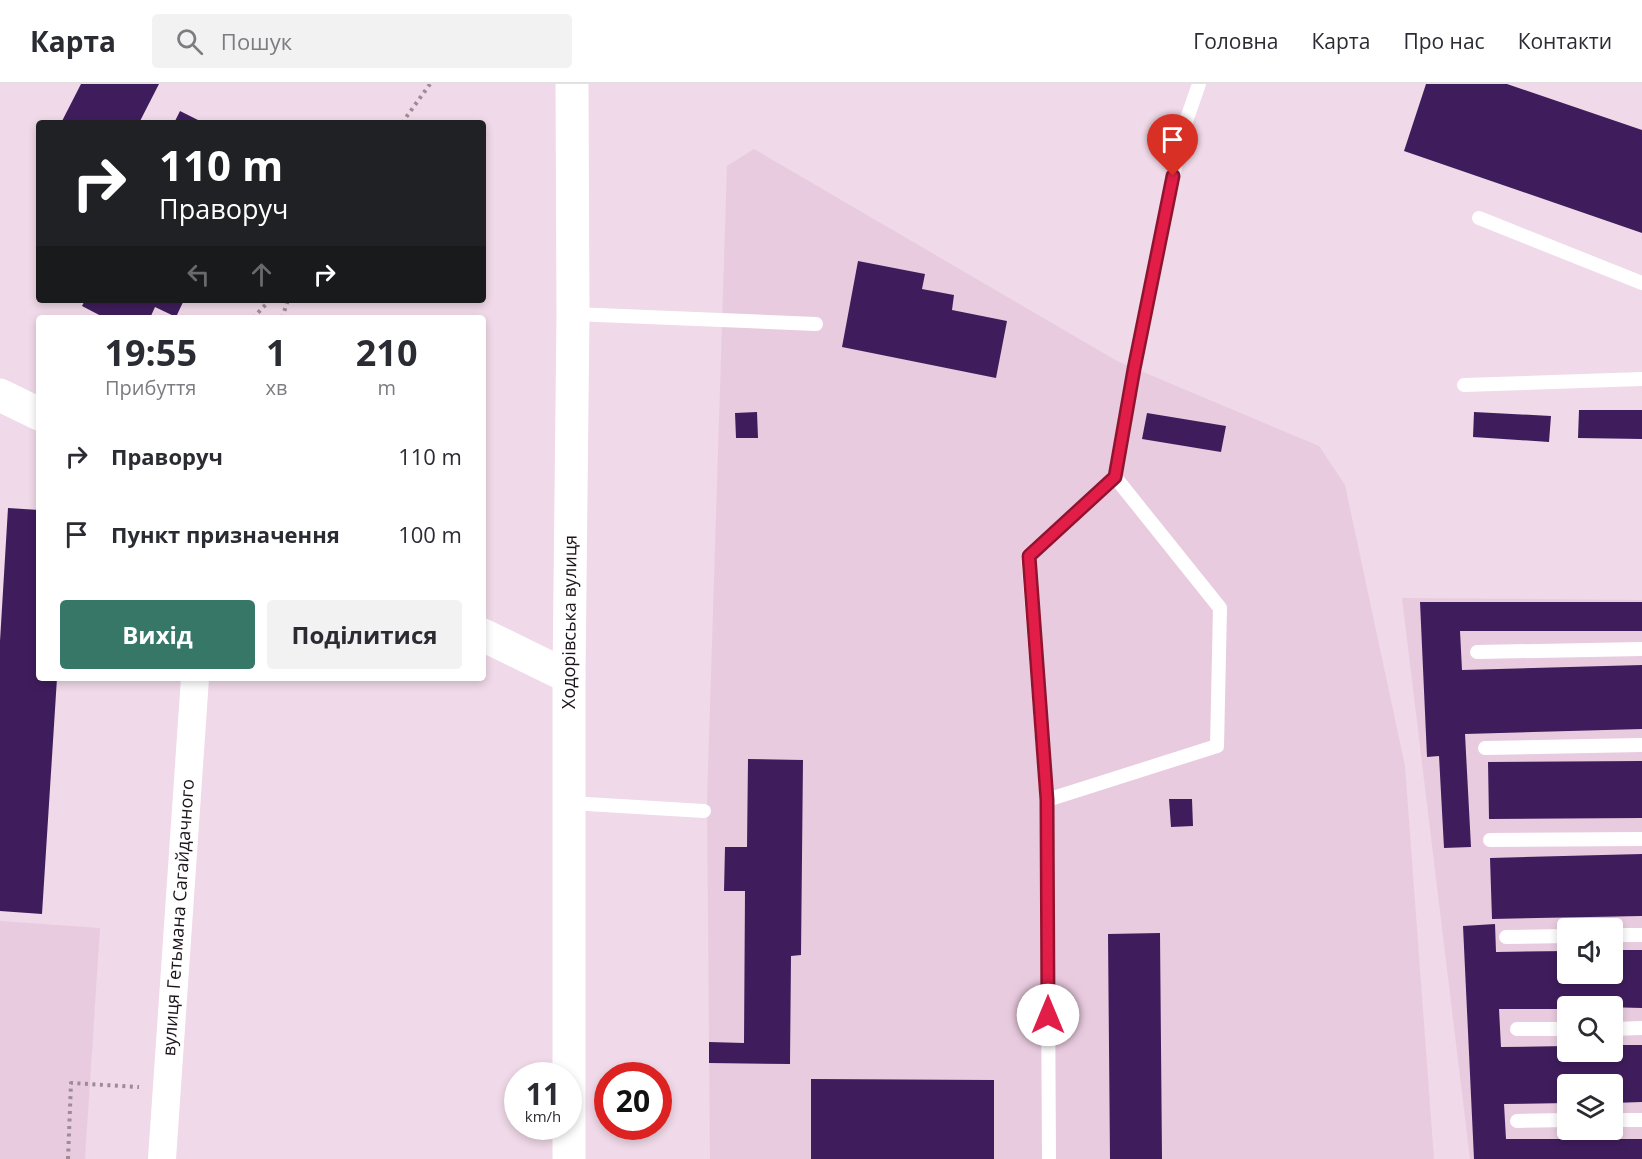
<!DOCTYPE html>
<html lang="uk">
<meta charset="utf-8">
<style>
:root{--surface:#fff;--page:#f2f2f3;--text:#2b2b33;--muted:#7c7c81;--line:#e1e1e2;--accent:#367768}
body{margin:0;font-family:"Open Sans",sans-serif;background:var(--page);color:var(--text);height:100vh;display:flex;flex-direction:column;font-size:22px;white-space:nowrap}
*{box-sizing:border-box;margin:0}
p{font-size:20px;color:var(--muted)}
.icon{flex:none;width:33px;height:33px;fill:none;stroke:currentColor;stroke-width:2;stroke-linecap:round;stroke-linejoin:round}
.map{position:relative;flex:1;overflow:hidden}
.drawer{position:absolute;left:36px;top:231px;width:450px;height:366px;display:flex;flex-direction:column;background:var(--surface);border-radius:6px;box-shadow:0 3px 9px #0003}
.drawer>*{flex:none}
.banner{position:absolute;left:36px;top:36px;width:450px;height:183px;border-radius:6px;box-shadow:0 3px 9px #0003;background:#202124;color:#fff;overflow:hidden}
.fabs{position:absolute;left:1557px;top:834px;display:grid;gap:12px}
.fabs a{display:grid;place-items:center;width:66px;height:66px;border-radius:6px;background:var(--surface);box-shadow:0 3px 9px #0003;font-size:30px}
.speed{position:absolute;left:504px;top:978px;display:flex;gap:12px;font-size:30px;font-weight:700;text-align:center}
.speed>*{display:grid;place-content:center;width:78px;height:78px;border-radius:50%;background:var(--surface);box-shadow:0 3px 9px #0003;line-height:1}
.speed small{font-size:15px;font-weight:400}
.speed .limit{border:9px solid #d22;background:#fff;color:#111}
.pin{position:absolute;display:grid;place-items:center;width:51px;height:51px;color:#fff;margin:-62px -26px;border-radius:50% 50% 50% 0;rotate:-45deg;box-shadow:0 0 6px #0007}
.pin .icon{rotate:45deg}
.me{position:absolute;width:66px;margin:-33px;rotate:0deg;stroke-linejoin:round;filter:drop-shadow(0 0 4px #0008)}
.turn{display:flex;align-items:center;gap:21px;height:126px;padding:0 24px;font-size:27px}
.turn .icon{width:78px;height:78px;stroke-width:2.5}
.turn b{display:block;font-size:42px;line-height:51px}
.lanes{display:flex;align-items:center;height:57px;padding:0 24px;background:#0003;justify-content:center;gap:30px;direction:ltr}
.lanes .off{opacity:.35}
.eta{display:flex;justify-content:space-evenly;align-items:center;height:102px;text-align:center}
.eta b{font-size:36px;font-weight:700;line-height:42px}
.cta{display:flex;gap:12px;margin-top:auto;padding:12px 24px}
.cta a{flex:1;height:69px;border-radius:6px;background:var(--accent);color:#fff;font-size:24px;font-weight:700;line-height:69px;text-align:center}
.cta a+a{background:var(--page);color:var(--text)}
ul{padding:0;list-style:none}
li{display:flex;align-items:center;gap:18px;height:78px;padding:0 24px}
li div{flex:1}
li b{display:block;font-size:22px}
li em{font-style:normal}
header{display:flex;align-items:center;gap:36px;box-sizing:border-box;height:84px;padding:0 30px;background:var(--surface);border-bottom:2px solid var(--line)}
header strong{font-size:28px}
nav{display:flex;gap:33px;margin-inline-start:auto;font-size:21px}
.search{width:420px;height:54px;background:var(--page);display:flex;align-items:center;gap:15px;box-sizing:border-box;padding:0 21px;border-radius:6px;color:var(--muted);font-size:22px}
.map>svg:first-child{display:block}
.built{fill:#e9cbdf;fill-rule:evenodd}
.building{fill:#3f1d5c}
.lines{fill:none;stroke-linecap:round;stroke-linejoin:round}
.path{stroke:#9d8c97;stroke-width:4;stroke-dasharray:3 4.5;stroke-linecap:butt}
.service{stroke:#fff;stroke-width:14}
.minor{stroke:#fff;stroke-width:28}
.tertiary{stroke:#fff;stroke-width:33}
.secondary{stroke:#fff;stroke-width:33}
.route-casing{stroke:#92132f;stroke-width:15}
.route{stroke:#e11d48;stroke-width:10}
.labels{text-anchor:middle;stroke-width:6;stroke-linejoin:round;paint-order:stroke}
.street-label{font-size:18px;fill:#1c141a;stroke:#fff}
</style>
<header>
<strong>Карта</strong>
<div class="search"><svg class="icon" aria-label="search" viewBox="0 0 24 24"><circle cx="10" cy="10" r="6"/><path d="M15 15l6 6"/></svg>Пошук</div>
<nav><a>Головна</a><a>Карта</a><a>Про нас</a><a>Контакти</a></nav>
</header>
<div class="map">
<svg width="1642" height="1075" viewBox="0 0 1642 1075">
<rect width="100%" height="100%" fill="#f0d9e8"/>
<path class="built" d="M754,65l363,212 202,85 26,39 60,281 29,393h-724l-3,-358 20,-635z
M1402,514l240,2v559h-172zM1568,844h44v46h-44zM1568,922h44v46h-44zM1568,1000h44v46h-44z
M0,837l100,7 -15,231h-85z"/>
<path class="building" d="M81,0h78l-20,39h-78z
M1426,0h81l135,46v103l-238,-82z
M180,27l24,12h-30z
M858,177l67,13 -3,15 32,6 -2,15 55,11 -11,57 -154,-31z
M85,216h99l-8,17 -21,-10 -5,11h-45l-23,-12z
M1579,326h63v29l-64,-1z
M757,328l1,26h-22l-1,-25z
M1474,328l77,4 -2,26 -76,-5z
M1147,329l79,13 -5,26 -79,-13z
M8,424l31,2v168h18l-15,236 -42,-3v-270z
M1420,518h222v29h-182l2,39 180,-5v64l-177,5 6,113 -27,1 -5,-92 -12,1z
M748,675l55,1 -2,195 -10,1 -1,108 -81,-1v-21l35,1 1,-152h-21l1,-44h22z
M1642,677v57l-153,1 -1,-57z
M1169,715h23l1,27 -22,1z
M1642,770v62l-150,3 -2,-61z
M1495,840l1,28 72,-1v23h44v-24h30v58l-74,-2v3h-69l2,38 67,-1v6h44v-7h30v57l-30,1v-19h-44v19l-64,1 2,35h136v20h-168l-11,-233z
M1160,849l2,226h-52l-2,-225z
M811,995l183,1v79h-183z"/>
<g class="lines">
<path class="path" d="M402,39l28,-39
M253,234l17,-18
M282,234l6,-18
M68,1075l3,-76 68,4"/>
<path class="service" d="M1479,134l163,65
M573,230l243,10
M1464,301l178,-6
M1477,568l165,-3
M1485,664l157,-3
M1047,716l170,-54 3,-138 -105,-131
M570,719l134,8
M1490,756l152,-1
M1612,851h30
M1506,853l62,-1
M1517,945h51
M1612,945l30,-1
M1612,1036h30
M1517,1037l51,-1
M1049,1075l-2,-359 -19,-244 87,-79 19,-108 48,-236 17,-49"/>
<path class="minor" id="s1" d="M162,1075l33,-481"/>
<path class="tertiary" d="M0,311l39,19
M483,551l86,42"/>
<path class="secondary" id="s2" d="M569,1075v-482l4,-363 -1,-230"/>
</g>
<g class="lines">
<defs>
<path id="route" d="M1048,931l-1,-215 -18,-244 86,-79 19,-108 39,-193"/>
</defs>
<use href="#route" class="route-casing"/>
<use href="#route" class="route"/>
</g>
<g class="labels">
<g class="street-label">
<text dy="6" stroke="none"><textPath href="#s2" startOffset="537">Ходорівська вулиця</textPath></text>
<text dy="6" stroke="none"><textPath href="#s1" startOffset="242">вулиця Гетьмана Сагайдачного</textPath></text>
</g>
</g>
</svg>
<div class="fabs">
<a><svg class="icon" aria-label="sound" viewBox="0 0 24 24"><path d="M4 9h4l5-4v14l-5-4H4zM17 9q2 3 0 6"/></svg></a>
<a><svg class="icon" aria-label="search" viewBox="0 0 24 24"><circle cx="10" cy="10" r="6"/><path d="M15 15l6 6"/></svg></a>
<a><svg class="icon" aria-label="layers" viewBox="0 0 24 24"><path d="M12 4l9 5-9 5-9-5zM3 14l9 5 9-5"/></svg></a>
</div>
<div class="speed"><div>11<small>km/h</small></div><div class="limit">20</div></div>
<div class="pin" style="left:1173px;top:92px;background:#d93025"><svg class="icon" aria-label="arrive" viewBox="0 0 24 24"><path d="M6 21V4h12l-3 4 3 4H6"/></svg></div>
<svg class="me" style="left:1048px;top:931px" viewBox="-20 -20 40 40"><circle r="19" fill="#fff"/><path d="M0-13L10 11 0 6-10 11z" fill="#e11d48"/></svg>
<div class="banner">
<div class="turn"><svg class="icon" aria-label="right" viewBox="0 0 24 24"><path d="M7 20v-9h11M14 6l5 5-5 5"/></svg><div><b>110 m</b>Праворуч</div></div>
<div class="lanes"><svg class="icon off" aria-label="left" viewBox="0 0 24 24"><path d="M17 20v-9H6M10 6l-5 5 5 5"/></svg><svg class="icon off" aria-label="ahead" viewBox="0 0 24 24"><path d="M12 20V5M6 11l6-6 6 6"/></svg><svg class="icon" aria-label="right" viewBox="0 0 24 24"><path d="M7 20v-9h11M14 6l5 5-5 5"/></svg></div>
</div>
<section class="drawer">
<div class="eta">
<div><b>19:55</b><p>Прибуття</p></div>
<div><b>1</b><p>хв</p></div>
<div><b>210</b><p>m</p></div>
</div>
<ul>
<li><svg class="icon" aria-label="right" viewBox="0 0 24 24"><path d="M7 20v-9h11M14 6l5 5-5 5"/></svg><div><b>Праворуч</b></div><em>110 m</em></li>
<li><svg class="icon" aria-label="arrive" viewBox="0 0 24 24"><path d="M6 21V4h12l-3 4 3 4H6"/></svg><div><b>Пункт призначення</b></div><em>100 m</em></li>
</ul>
<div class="cta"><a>Вихід</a><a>Поділитися</a></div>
</section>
</div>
